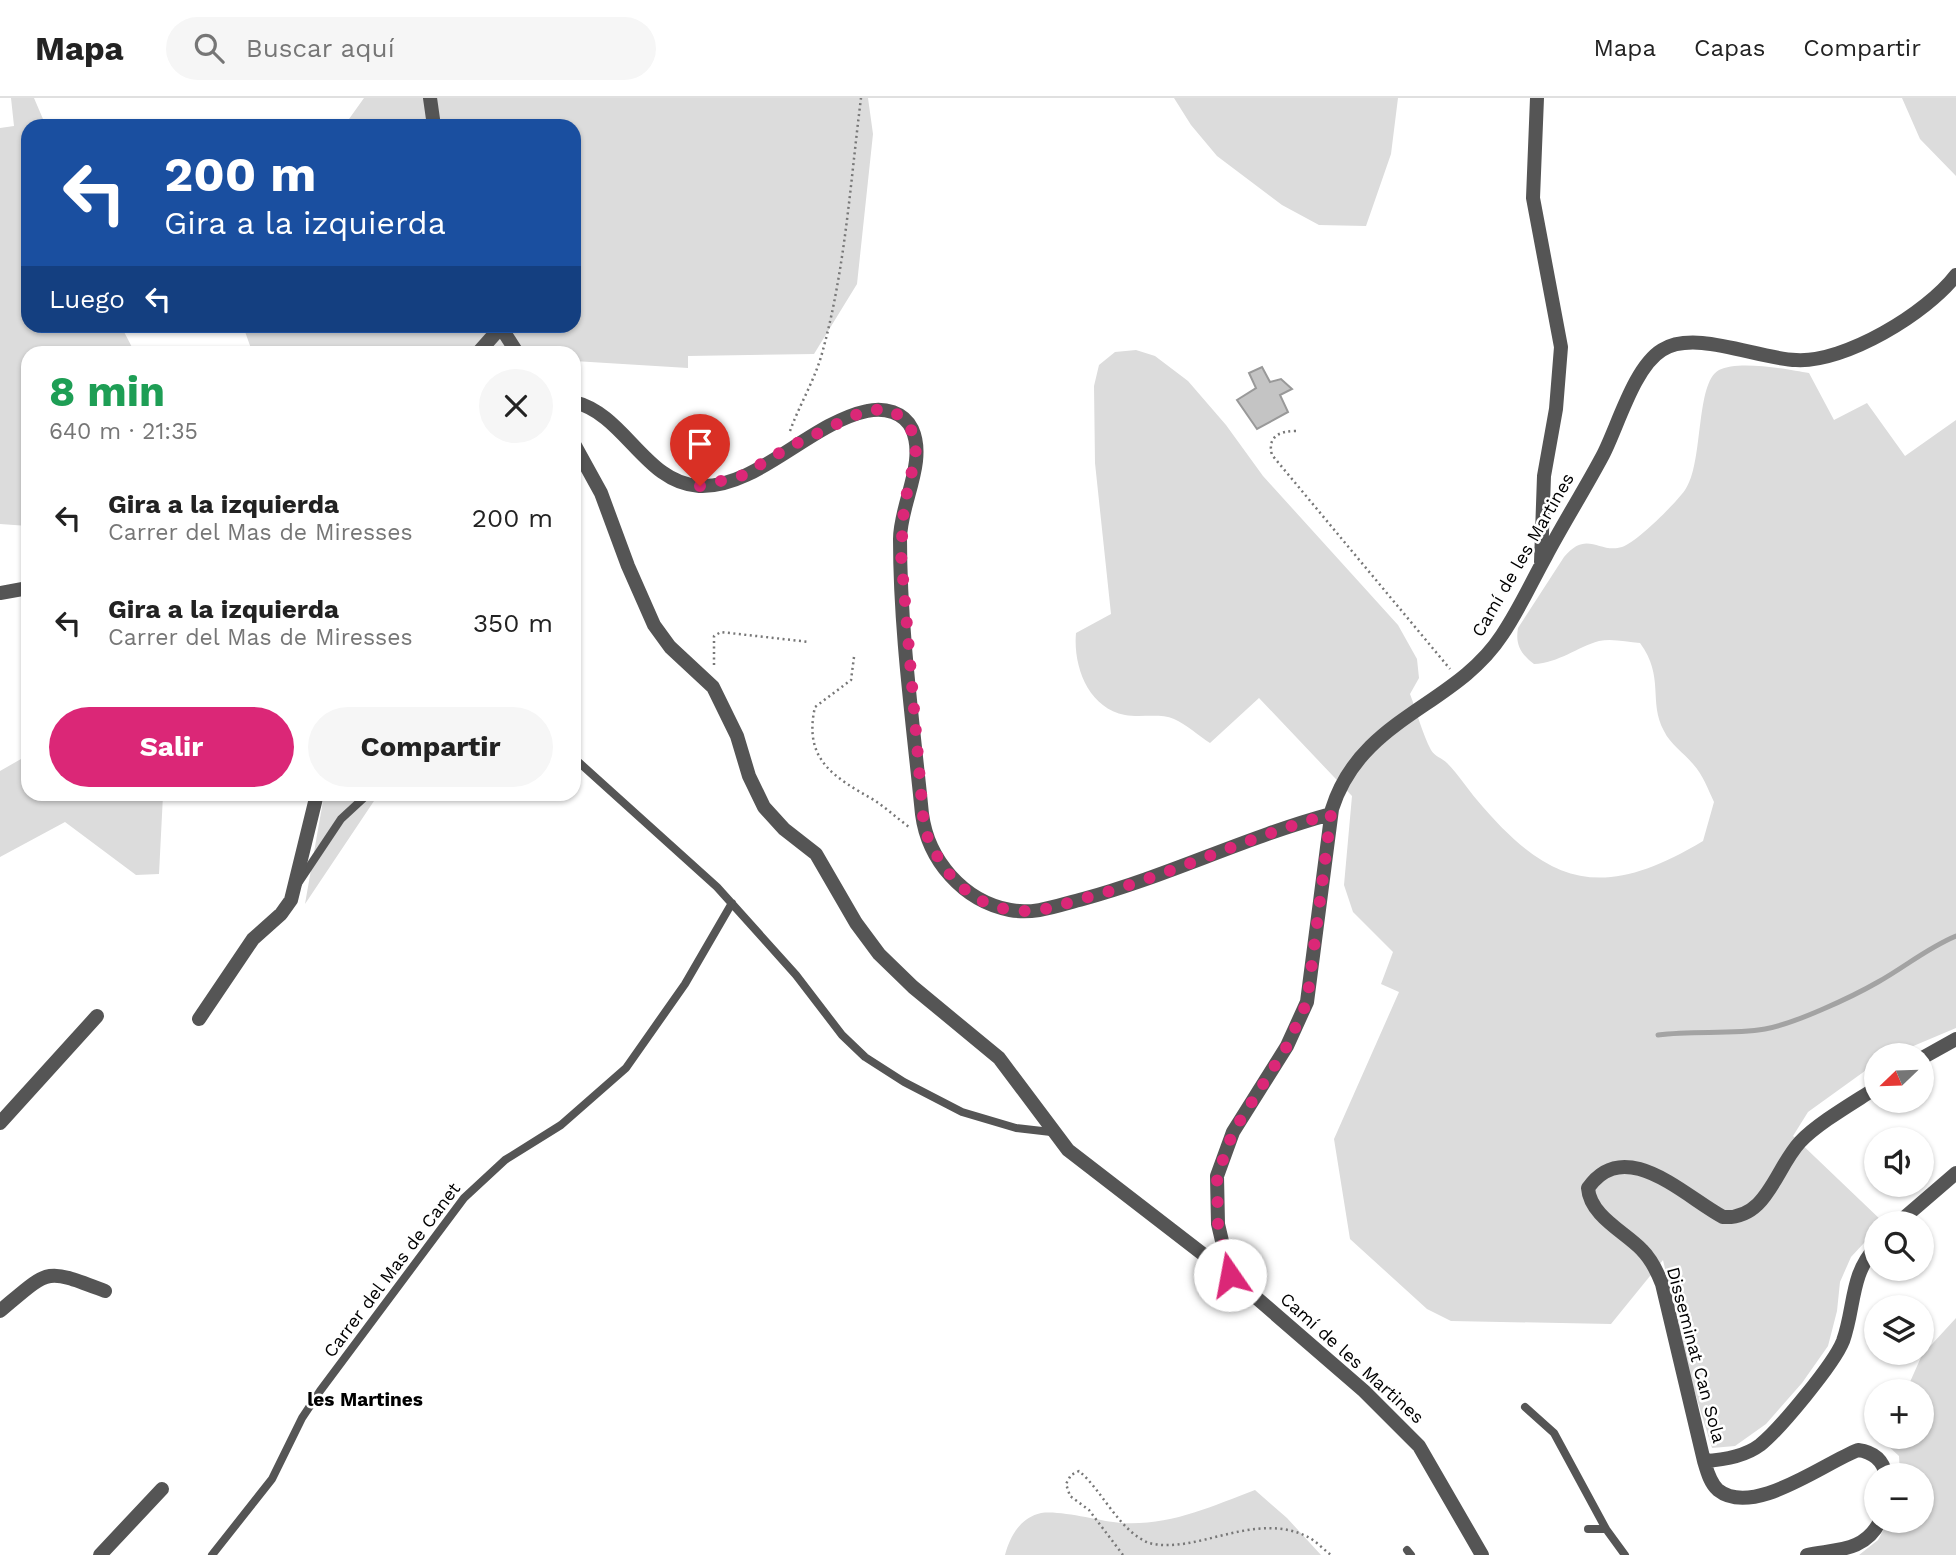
<!DOCTYPE html>
<html lang="es">
<meta charset="utf-8">
<style>
:root{--surface:#fff;--page:#f6f6f6;--text:#222;--muted:#767676;--line:#e0e0e0;--accent:#db2777}
body{margin:0;font-family:"Work Sans",sans-serif;background:var(--page);color:var(--text);height:100vh;display:flex;flex-direction:column;font-size:26px;white-space:nowrap}
*{box-sizing:border-box;margin:0}
p{font-size:23px;color:var(--muted)}
.icon{flex:none;width:38px;height:38px;fill:none;stroke:currentColor;stroke-width:2;stroke-linecap:round;stroke-linejoin:round}
.map{position:relative;flex:1;overflow:hidden}
.side{position:absolute;left:21px;top:248px;width:560px;height:455px;display:flex;flex-direction:column;background:var(--surface);border-radius:21px;box-shadow:0 2px 5px #0004}
.side>*{flex:none}
.hud{position:absolute;left:21px;top:21px;width:560px;height:214px;border-radius:21px;box-shadow:0 2px 5px #0004;background:#1a4fa0;color:#fff;overflow:hidden}
.needle{width:46px;rotate:247deg}
.fabs{position:absolute;left:1864px;top:945px;display:grid;gap:14px}
.fabs a{display:grid;place-items:center;width:70px;height:70px;border-radius:50%;background:var(--surface);box-shadow:0 2px 5px #0004;font-size:35px}
.pin{position:absolute;display:grid;place-items:center;width:60px;height:60px;color:#fff;margin:-72px -30px;border-radius:50% 50% 50% 0;rotate:-45deg;box-shadow:0 0 7px #0007}
.pin .icon{rotate:45deg}
.me{position:absolute;width:77px;margin:-38px;rotate:348deg;stroke-linejoin:round;filter:drop-shadow(0 0 5px #0008)}
.turn{display:flex;align-items:center;gap:24px;height:147px;padding:0 28px;font-size:32px}
.turn .icon{width:91px;height:91px;stroke-width:2.5}
.turn b{display:block;font-size:49px;line-height:60px}
.then{display:flex;align-items:center;height:66px;padding:0 28px;background:#0003;gap:14px;font-size:26px}
.round{display:grid;place-items:center;flex:none;width:74px;height:74px;border-radius:37px;background:var(--page)}
.summary{display:flex;align-items:center;justify-content:space-between;height:119px;padding:0 28px}
h1{font-size:42px;font-weight:700;line-height:52px;color:#1e9e55}
.cta{display:flex;gap:14px;margin-top:auto;padding:14px 28px}
.cta a{flex:1;height:80px;border-radius:42px;background:var(--accent);color:#fff;font-size:28px;font-weight:700;line-height:80px;text-align:center}
.cta a+a{background:var(--page);color:var(--text)}
ul{padding:0;list-style:none}
li{display:flex;align-items:center;gap:21px;height:105px;padding:0 28px}
li div{flex:1}
li b{display:block;font-size:26px}
li em{font-style:normal}
header{display:flex;align-items:center;gap:42px;box-sizing:border-box;height:98px;padding:0 35px;background:var(--surface);border-bottom:2px solid var(--line)}
header strong{font-size:33px}
nav{display:flex;gap:38px;margin-inline-start:auto;font-size:24px}
.search{width:490px;height:63px;background:var(--page);display:flex;align-items:center;gap:18px;box-sizing:border-box;padding:0 24px;border-radius:38px;color:var(--muted);font-size:26px}
.map>svg:first-child{display:block}
.green{fill:#dcdcdc}
.lines{fill:none;stroke-linecap:round;stroke-linejoin:round}
.stream{stroke:#a3a3a3;stroke-width:5}
.building{fill:#c4c4c4;stroke:#999;stroke-width:2}
.path{stroke:#777;stroke-width:2.5;stroke-dasharray:2 3.5;stroke-linecap:butt}
.lane{stroke:#555;stroke-width:8}
.street{stroke:#555;stroke-width:14}
.route{stroke:#db2777;stroke-width:12;stroke-dasharray:0 21.6}
.labels{text-anchor:middle;stroke-width:5;stroke-linejoin:round;paint-order:stroke}
.street-label{font-size:18px;fill:#000;stroke:#fff}
.neighbourhood-label{font-size:19px;font-weight:bold;fill:#000;stroke:#fff}
</style>
<header>
<strong>Mapa</strong>
<div class="search"><svg class="icon" aria-label="search" viewBox="0 0 24 24"><circle cx="10" cy="10" r="6"/><path d="M15 15l6 6"/></svg>Buscar aquí</div>
<nav><a>Mapa</a><a>Capas</a><a>Compartir</a></nav>
</header>
<div class="map">
<svg width="1956" height="1457" viewBox="0 0 1956 1457">
<rect width="100%" height="100%" fill="#fff"/>
<path class="green" d="M11,0h23l12,28h-18v200h93l14,27 -107,1v172l-28,-2v-396l14,-2z
M364,0h504l5,36 -16,150 -43,70 -126,2v12l-114,-7v-7h-321l-10,-28h331v-200h-230z
M1174,0h224l-7,56 -25,72 -47,-1 -37,-20 -65,-49 -26,-31z
M1902,0h54v78l-36,-37z
M1136,252l19,6 33,25 38,44 37,51 135,149 19,34 2,19 -9,16c7,18 12,39 21,56 3,6 11,8 16,13 11,11 20,25 30,37 73,87 126,101 226,41l11,-39c-6,-13 -11,-27 -21,-38 -9,-11 -23,-20 -29,-33 -16,-30 1,-54 -24,-88 -13,-1 -28,-5 -41,-2 -22,6 -40,22 -65,23 -13,-10 -19,-19 -16,-36l46,-71c23,-28 35,-3 58,-10 15,-5 53,-43 63,-57 19,-26 10,-107 34,-120 19,-10 69,-1 90,3l25,47 33,-17 38,53 51,-36v608l-64,27h-16v8l-68,49 -15,24 90,86 -7,1v7l-25,27 -11,25 -3,29 -9,35 -26,37 -36,41 -31,22 -23,2 -21,-68 -28,-120 -52,64 -160,-3 -24,-12 -77,-70 -16,-100 65,-147 -18,-8 12,-32 -40,-40 -9,-27 8,-89 -93,-98 -49,45c-11,-7 -24,-19 -36,-24 -14,-6 -34,-1 -49,-4 -37,-7 -52,-49 -49,-82l35,-19 -16,-151 -1,-77 5,-21 16,-13z
M28,657v39l135,1 -4,79 -23,1 -71,-53 -65,35v-86z
M324,697h54l-73,109z
M1956,1220v237h-97l19,-15 10,-19h34v-46h-22l-1,-19 -12,-11 3,-8h32v-46h-16l16,-36z
M1255,1392l32,28 34,37h-316c5,-19 15,-37 36,-42 20,-3 58,8 80,10 49,3 89,-16 134,-33z"/>
<g class="lines">
<path class="stream" d="M1658,937c36,-5 71,0 107,-6 29,-5 87,-32 113,-47 27,-15 49,-34 78,-46"/>
</g>
<path class="building" d="M1262,269l8,15 11,-3 11,10 -12,6 8,17 -31,17 -20,-29 19,-12 -7,-15z"/>
<g class="lines">
<path class="path" d="M790,333c9,-25 23,-48 31,-74 24,-84 29,-172 40,-259
M1296,333c-17,0 -29,6 -24,24l178,214
M854,559l-3,23 -36,27c-12,53 19,70 59,93 12,8 23,18 35,27
M714,567v-29l7,-4 88,10
M1123,1457l-34,-45 -19,-14 -4,-12 5,-9 8,-4c23,19 40,60 70,72 47,12 104,-32 157,-7 9,4 17,13 25,19"/>
<path class="lane" d="M574,660l143,129 79,88 46,60 23,22 39,25 58,30 54,16 35,4
M297,787l44,-66 27,-25
M1525,1309l29,26 52,96
M1588,1431h18l19,26
M1407,1452l4,5
M212,1457l60,-76 30,-61 18,-27 144,-193 41,-38 56,-35 65,-57 59,-84 47,-81"/>
<path class="street" d="M430,0l4,28
M1537,0l-4,100 28,149 -5,62 -12,67 -3,86
M500,228l18,28
M477,256l24,-27
M574,304c51,12 71,81 125,84 57,3 111,-63 168,-75 17,-4 37,1 45,18 15,33 -12,75 -12,110 0,91 13,184 22,275 6,46 41,87 88,96 25,5 49,-5 73,-11 85,-23 163,-62 248,-85
M574,346l27,49 27,73 26,59 16,22 43,40 24,49 12,40 15,31 20,22 32,25 40,69 23,31 34,33 86,71 69,92 162,125 134,116 55,55 63,109
M0,495l28,-5
M199,921l54,-80 28,-25 10,-14 26,-106
M1922,960l34,-19
M1876,990c-23,15 -58,35 -76,54 -25,27 -33,78 -77,75 -39,-21 -98,-82 -135,-29 2,28 37,44 54,62 10,10 15,21 20,34l42,177c3,10 6,22 14,29 35,28 106,-27 140,-40 15,2 25,10 28,25
M0,1025l97,-107
M1898,1125l58,-50
M1230,1177l-12,-51 -1,-48 16,-44 54,-86 20,-44 25,-193c29,-92 123,-102 170,-174 17,-25 29,-52 44,-79 18,-34 39,-67 57,-101 15,-29 31,-88 59,-105 33,-21 96,9 134,10 49,3 131,-47 160,-85
M0,1213c51,-43 44,-43 105,-20
M1704,1363c19,-1 40,-4 56,-16 19,-15 74,-81 83,-104 12,-33 7,-67 33,-94
M100,1457l62,-66
M1807,1457c29,-6 58,-3 73,-34"/>
</g>
<g class="lines">
<path class="route" d="M700,388l41,-10 50,-30 73,-35 21,-2 10,3 16,17 5,24 -12,53 -3,48 23,274c15,40 42,76 88,82 26,4 48,-5 73,-12 84,-22 162,-61 246,-84l-24,188 -20,44 -54,86 -16,44 1,48 12,51"/>
</g>
<g class="labels">
<g class="street-label">
<text transform="translate(1523 457) rotate(-60)" y="6">Camí de les Martines</text>
<text transform="translate(392 1172) rotate(-53)" y="6">Carrer del Mas de Canet</text>
<text transform="translate(1696 1257) rotate(75)" y="6">Disseminat Can Sola</text>
<text transform="translate(1352 1260) rotate(42)" y="6">Camí de les Martines</text>
</g>
<g class="neighbourhood-label">
<text x="365" y="1308">les Martines</text>
</g>
</g>
</svg>
<div class="fabs">
<a><svg class="needle" viewBox="-14 -14 28 28"><path d="M0-13l5 13h-10z" fill="#e53935"/><path d="M0 13l5-13h-10z" fill="#767676"/></svg></a>
<a><svg class="icon" aria-label="sound" viewBox="0 0 24 24"><path d="M4 9h4l5-4v14l-5-4H4zM17 9q2 3 0 6"/></svg></a>
<a><svg class="icon" aria-label="search" viewBox="0 0 24 24"><circle cx="10" cy="10" r="6"/><path d="M15 15l6 6"/></svg></a>
<a><svg class="icon" aria-label="layers" viewBox="0 0 24 24"><path d="M12 4l9 5-9 5-9-5zM3 14l9 5 9-5"/></svg></a>
<a>+</a>
<a>−</a>
</div>
<div class="pin" style="left:700px;top:388px;background:#d93025"><svg class="icon" aria-label="arrive" viewBox="0 0 24 24"><path d="M6 21V4h12l-3 4 3 4H6"/></svg></div>
<svg class="me" style="left:1230px;top:1177px" viewBox="-20 -20 40 40"><circle r="19" fill="#fff"/><path d="M0-13L10 11 0 6-10 11z" fill="#db2777"/></svg>
<div class="hud">
<div class="turn"><svg class="icon" aria-label="left" viewBox="0 0 24 24"><path d="M17 20v-9H6M10 6l-5 5 5 5"/></svg><div><b>200 m</b>Gira a la izquierda</div></div>
<div class="then">Luego<svg class="icon" aria-label="left" viewBox="0 0 24 24"><path d="M17 20v-9H6M10 6l-5 5 5 5"/></svg></div>
</div>
<section class="side">
<div class="summary"><div><h1>8 min</h1><p>640 m · 21:35</p></div><a class="round"><svg class="icon" aria-label="close" viewBox="0 0 24 24"><path d="M6 6l12 12M18 6L6 18"/></svg></a></div>
<ul>
<li><svg class="icon" aria-label="left" viewBox="0 0 24 24"><path d="M17 20v-9H6M10 6l-5 5 5 5"/></svg><div><b>Gira a la izquierda</b><p>Carrer del Mas de Miresses</p></div><em>200 m</em></li>
<li><svg class="icon" aria-label="left" viewBox="0 0 24 24"><path d="M17 20v-9H6M10 6l-5 5 5 5"/></svg><div><b>Gira a la izquierda</b><p>Carrer del Mas de Miresses</p></div><em>350 m</em></li>
</ul>
<div class="cta"><a>Salir</a><a>Compartir</a></div>
</section>
</div>
